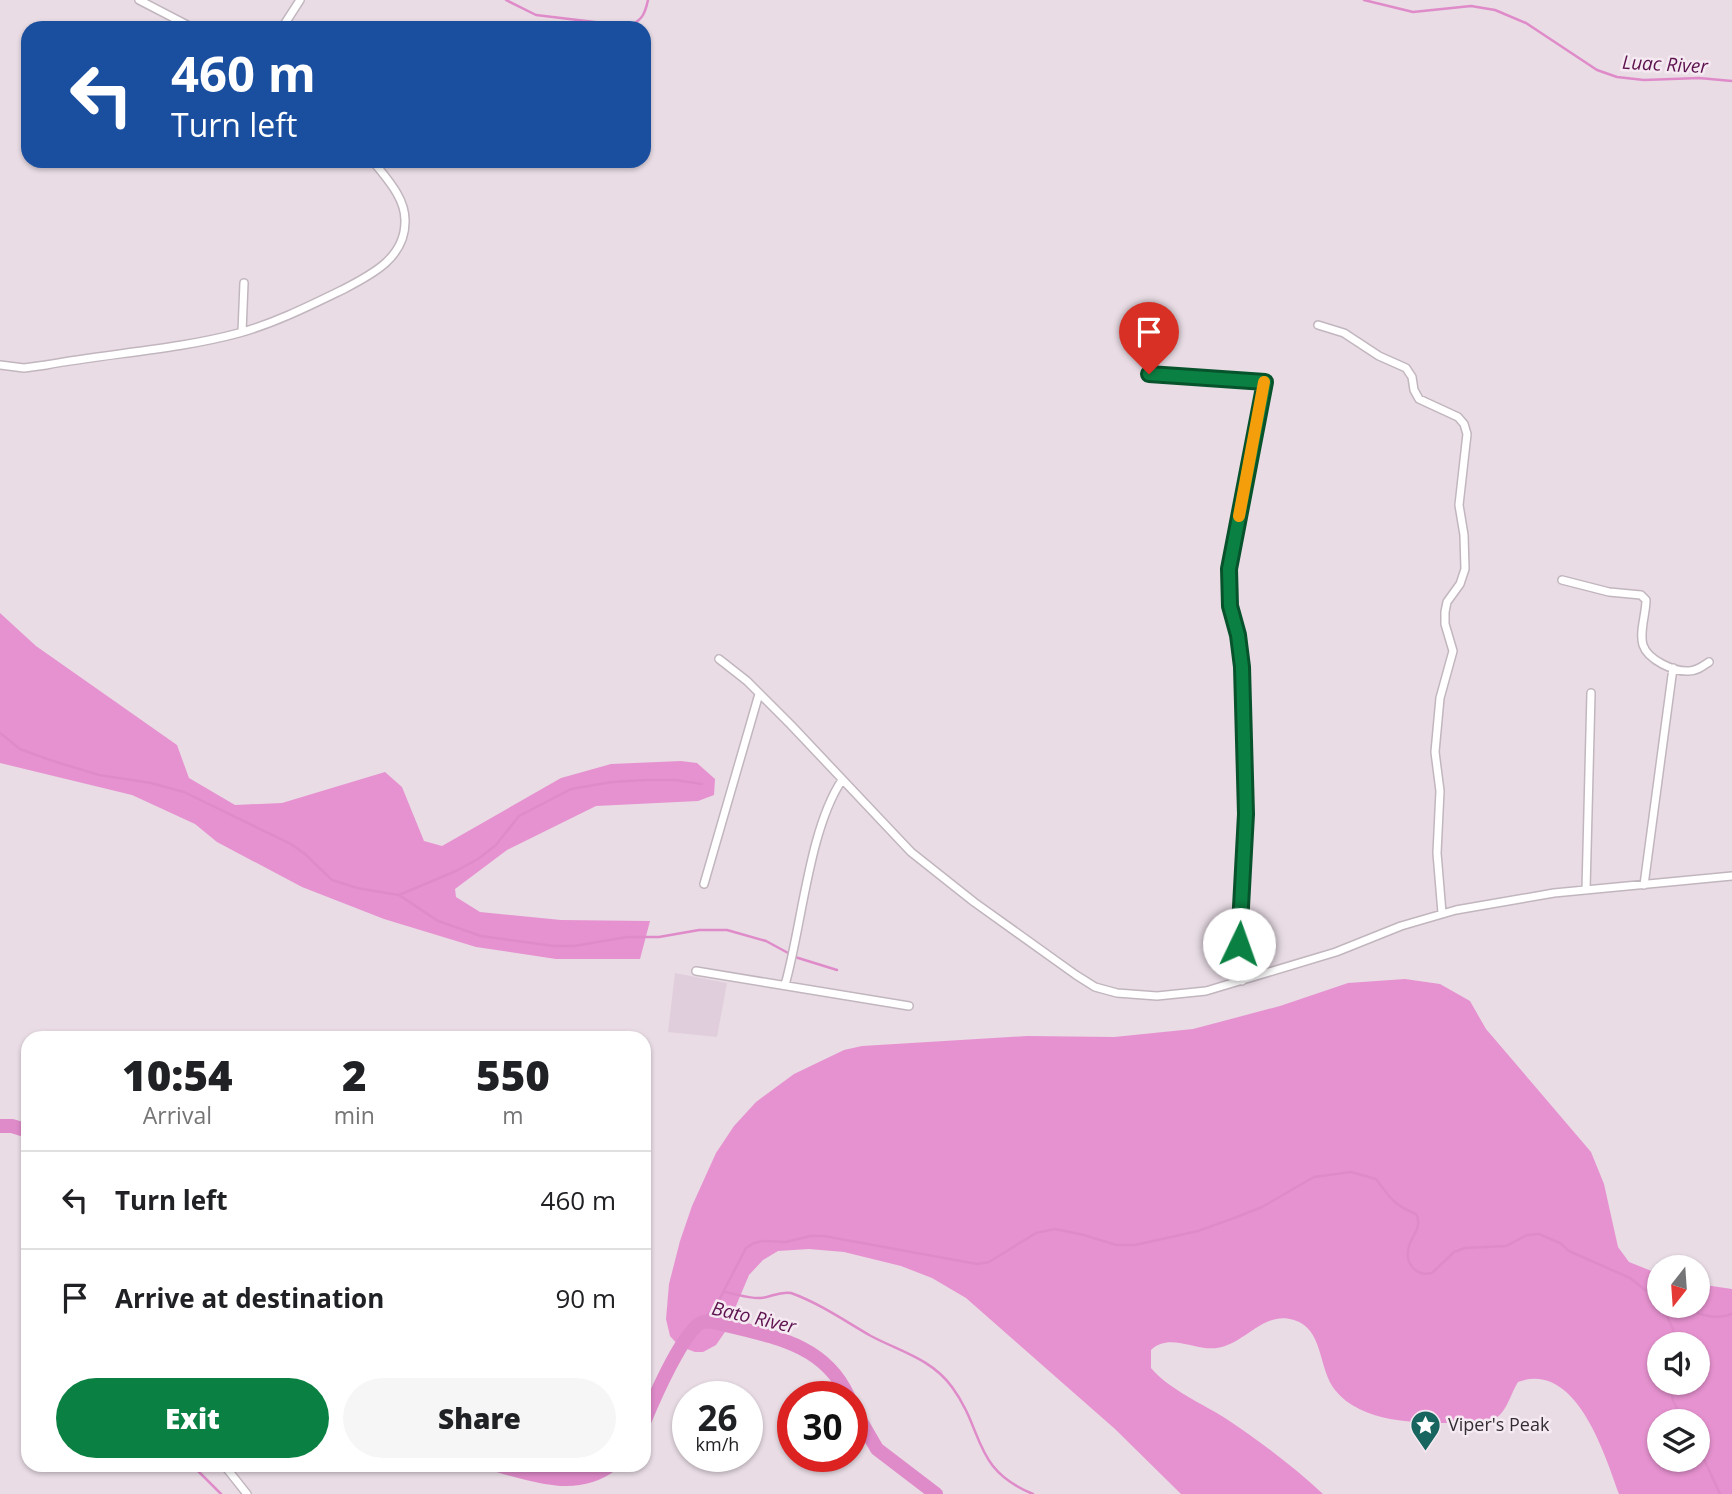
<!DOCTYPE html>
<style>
:root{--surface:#fff;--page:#f6f6f6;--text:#202124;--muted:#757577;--line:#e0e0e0;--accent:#0b8043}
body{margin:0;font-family:"Open Sans",sans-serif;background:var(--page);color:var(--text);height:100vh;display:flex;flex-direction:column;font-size:26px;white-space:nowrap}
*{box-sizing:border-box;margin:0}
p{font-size:23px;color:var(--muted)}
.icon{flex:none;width:38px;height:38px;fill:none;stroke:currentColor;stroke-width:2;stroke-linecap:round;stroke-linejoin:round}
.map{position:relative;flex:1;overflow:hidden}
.side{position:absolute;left:21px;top:1031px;width:630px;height:441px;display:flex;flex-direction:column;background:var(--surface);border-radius:21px;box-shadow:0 2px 5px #0004}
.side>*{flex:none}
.hud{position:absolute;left:21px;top:21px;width:630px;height:147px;border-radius:21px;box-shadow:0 2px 5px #0004;background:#1a4fa0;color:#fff;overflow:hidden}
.needle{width:46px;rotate:197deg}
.controls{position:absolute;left:1647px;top:1255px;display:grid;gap:14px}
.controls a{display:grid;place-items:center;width:63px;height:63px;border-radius:50%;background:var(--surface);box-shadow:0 2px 5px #0004;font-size:35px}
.speed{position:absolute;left:672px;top:1381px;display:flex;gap:14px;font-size:35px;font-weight:700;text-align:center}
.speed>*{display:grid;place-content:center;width:91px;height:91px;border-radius:50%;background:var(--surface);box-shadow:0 2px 5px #0004;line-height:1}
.speed small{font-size:18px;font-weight:400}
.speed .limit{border:10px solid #d22;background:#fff;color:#111}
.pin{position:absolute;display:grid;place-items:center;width:60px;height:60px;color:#fff;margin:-72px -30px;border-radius:50% 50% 50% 0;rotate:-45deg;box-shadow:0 0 7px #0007}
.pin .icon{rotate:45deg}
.me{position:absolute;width:77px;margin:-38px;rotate:3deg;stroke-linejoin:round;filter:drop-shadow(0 0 5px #0008)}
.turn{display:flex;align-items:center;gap:24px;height:147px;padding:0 35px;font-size:32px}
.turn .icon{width:91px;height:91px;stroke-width:2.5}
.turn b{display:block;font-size:49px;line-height:60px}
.eta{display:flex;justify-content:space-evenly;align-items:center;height:119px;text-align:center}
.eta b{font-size:42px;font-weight:800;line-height:49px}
.action{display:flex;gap:14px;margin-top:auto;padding:14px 35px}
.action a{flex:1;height:80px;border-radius:42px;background:var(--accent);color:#fff;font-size:28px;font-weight:800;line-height:80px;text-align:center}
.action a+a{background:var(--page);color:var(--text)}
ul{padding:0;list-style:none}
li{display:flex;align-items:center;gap:21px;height:98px;padding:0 35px;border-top:2px solid var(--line)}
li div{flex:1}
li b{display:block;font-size:26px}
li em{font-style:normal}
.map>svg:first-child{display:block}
.built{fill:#e1cedc}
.forest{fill:#e692d0;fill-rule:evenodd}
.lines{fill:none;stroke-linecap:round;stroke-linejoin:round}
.stream{stroke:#df8bc9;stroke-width:2.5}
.river{stroke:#df8bc9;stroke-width:14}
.street-casing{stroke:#c2b6be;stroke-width:10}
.street{stroke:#fff;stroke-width:7}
.route-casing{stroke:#07532c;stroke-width:18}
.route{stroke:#0b8043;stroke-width:12}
.slow{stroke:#f59e0b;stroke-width:12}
.labels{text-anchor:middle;stroke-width:5;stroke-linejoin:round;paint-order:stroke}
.poi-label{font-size:18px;fill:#322d31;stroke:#f6eaf2;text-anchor:start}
.water-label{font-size:19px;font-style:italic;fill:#5d134f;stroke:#f6eaf2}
</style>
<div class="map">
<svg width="1732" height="1494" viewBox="0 0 1732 1494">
<rect width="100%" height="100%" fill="#e9dce5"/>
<path class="built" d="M675,973l52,10 -10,54 -49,-5z"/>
<path class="forest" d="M0,613l36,33 141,99 12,33 46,27 47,-2 103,-31 17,15 22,54 18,5 119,-68 50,-14 70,-3 16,2 18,16 -1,16 -16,6 -102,5 -89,44 -52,39 1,8 24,15 81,8 89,1 -10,38h-84l-80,-12 -92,-28 -82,-32 -85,-45 -22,-18 -63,-29 -132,-32z
M1405,979l35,5 30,17 16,28 105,123 13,32 14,63 11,15 30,12v32h39v-22l34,5v205h-113c-14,-39 -43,-134 -101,-112 -7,11 -11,29 -22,36 -11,7 -29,5 -42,5 -37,0 -93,0 -119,-33 -17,-21 -11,-61 -41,-70 -30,-10 -49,24 -77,28 -22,3 -48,-16 -66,2v18c20,23 51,35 77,52 33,22 66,47 95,74h-142l-66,-65 -149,-131 -34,-20 -31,-12 -57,-14 -35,-3 -31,2 -15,9 -14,15 -24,57 -9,13 -13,7h-8l-16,-6 -9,-10 -4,-17 3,-35 11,-43 12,-35 24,-53 18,-27 22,-24 38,-28 50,-24 18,-4 165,-10 87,1 79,-8 87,-23 68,-23zM1659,1344h39v38h-39zM1659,1421h39v39h-39z"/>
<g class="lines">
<path class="stream" d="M506,0l30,15 92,11c14,-5 17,-12 20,-26
M1364,0l49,12 58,-6 24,4 31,13 71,47 20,7 27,3 55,-2 33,3
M0,733l20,16 30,11 49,15 52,8 33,9 107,52 14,10 27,26 25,8 42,7 39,26 43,15 73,10h20l53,-9h32l40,-7h28l39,11 24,13
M399,895l57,-24 22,-12 18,-14 23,-29 52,-27 41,-7 33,-2h30l27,4
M795,957l42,13
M725,1292c11,2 25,7 36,6 11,-1 18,-7 30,-5 28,10 54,28 80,43 28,15 61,23 81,51 33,45 20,82 81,107
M1662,1306l11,23 1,15
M1667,1311c25,-7 39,13 65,3
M702,1322l16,-20 28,-54 8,-5 9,-2 23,1 24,-6h14l153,28 12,-2 47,-29 19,-4 29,6 32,10h19l63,-14 36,-13 28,-11 52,-30 37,-5 25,7c14,18 17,26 40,35 2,5 3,6 2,11 -1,8 -7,13 -9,21 -5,16 6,31 23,27l22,-21 11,-4 41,-2 21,-11 12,-1 21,9 9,8 61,27 29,23
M1670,1382l3,19 11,20
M1698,1446l22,48
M192,1465l29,29"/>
<path class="river" d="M0,1126h12l16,5
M852,1406l25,43 59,45
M644,1422c8,-19 41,-96 59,-100 4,-1 8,0 11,0 53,14 109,19 134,74
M497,1465c37,10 79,26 114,0"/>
<defs>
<path id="street" d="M139,0l54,28
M282,28l18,-28
M1318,325l26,8 35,23 27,12 6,9 2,13 5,9 39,18 6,7 3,10 -8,71 5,30 1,34 -5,15 -13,18 -2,10v12l8,27 -13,47 -5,54 5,39 -3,62 5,60
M242,332l2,-49
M0,365l24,3 22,-3c64,-12 130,-15 193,-32 36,-10 70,-27 103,-43 29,-15 64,-32 63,-70 0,-23 -19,-42 -32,-59
M1149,374l116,8 -36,187 1,36 8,30 4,32 4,147 -7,130 3,37
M1562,580l47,12 32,3 5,5c0,14 -7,32 -3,45 5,15 31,27 46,26 8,0 14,-5 20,-9
M719,659l28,22 44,44 120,127 63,50 102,73 19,12 22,6 40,3 49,-5 130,-39 65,-26 55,-16 98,-17 178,-17
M704,884l55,-190
M1644,885l29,-217
M1586,890l5,-197
M696,971l213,35
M785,985c17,-60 24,-156 57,-205
M224,1465l23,29"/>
</defs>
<use href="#street" class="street-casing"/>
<use href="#street" class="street"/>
</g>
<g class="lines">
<defs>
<path id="route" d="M1149,374l116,8 -36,187 1,37 8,29 4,32 4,147 -7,130"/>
</defs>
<use href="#route" class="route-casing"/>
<use href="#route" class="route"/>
<path class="slow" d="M1239,516l25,-134"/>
</g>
<defs>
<symbol id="sight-pin" viewBox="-11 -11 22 30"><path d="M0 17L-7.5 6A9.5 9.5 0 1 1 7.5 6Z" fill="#18645e" stroke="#f6eaf2"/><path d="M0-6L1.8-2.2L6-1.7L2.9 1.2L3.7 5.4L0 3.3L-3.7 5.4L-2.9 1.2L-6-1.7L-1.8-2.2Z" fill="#fff"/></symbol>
</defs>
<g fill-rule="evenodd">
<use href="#sight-pin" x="1408" y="1408" width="35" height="47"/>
</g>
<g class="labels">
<g class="poi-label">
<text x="1448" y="1431">Viper's Peak</text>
</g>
<g class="water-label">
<text transform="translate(1665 64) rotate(3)" y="7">Luac River</text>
<text transform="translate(754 1317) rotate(13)" y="7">Bato River</text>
</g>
</g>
</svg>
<div class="controls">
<a><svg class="needle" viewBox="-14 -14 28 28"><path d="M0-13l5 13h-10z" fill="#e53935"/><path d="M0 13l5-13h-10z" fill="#757577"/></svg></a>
<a><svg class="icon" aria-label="sound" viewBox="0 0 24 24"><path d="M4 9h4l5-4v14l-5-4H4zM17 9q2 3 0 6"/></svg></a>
<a><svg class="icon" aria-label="layers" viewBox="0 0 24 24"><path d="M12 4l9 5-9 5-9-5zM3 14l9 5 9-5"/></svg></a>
</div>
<div class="speed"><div>26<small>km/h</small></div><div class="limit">30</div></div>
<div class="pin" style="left:1149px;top:374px;background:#d93025"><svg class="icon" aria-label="arrive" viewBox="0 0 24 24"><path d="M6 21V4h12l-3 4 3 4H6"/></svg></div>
<svg class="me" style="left:1239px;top:944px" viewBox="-20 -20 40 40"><circle r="19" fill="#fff"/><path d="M0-13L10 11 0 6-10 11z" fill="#0b8043"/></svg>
<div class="hud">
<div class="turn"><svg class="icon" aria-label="left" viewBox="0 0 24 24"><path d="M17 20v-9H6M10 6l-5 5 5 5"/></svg><div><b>460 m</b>Turn left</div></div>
</div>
<section class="side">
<div class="eta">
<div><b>10:54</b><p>Arrival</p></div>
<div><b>2</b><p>min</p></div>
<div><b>550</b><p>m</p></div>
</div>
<ul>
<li><svg class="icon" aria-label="left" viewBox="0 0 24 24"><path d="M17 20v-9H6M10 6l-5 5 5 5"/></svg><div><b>Turn left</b></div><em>460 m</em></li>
<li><svg class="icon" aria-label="arrive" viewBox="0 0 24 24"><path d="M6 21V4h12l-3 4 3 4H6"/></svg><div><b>Arrive at destination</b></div><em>90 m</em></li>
</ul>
<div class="action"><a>Exit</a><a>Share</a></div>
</section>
</div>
